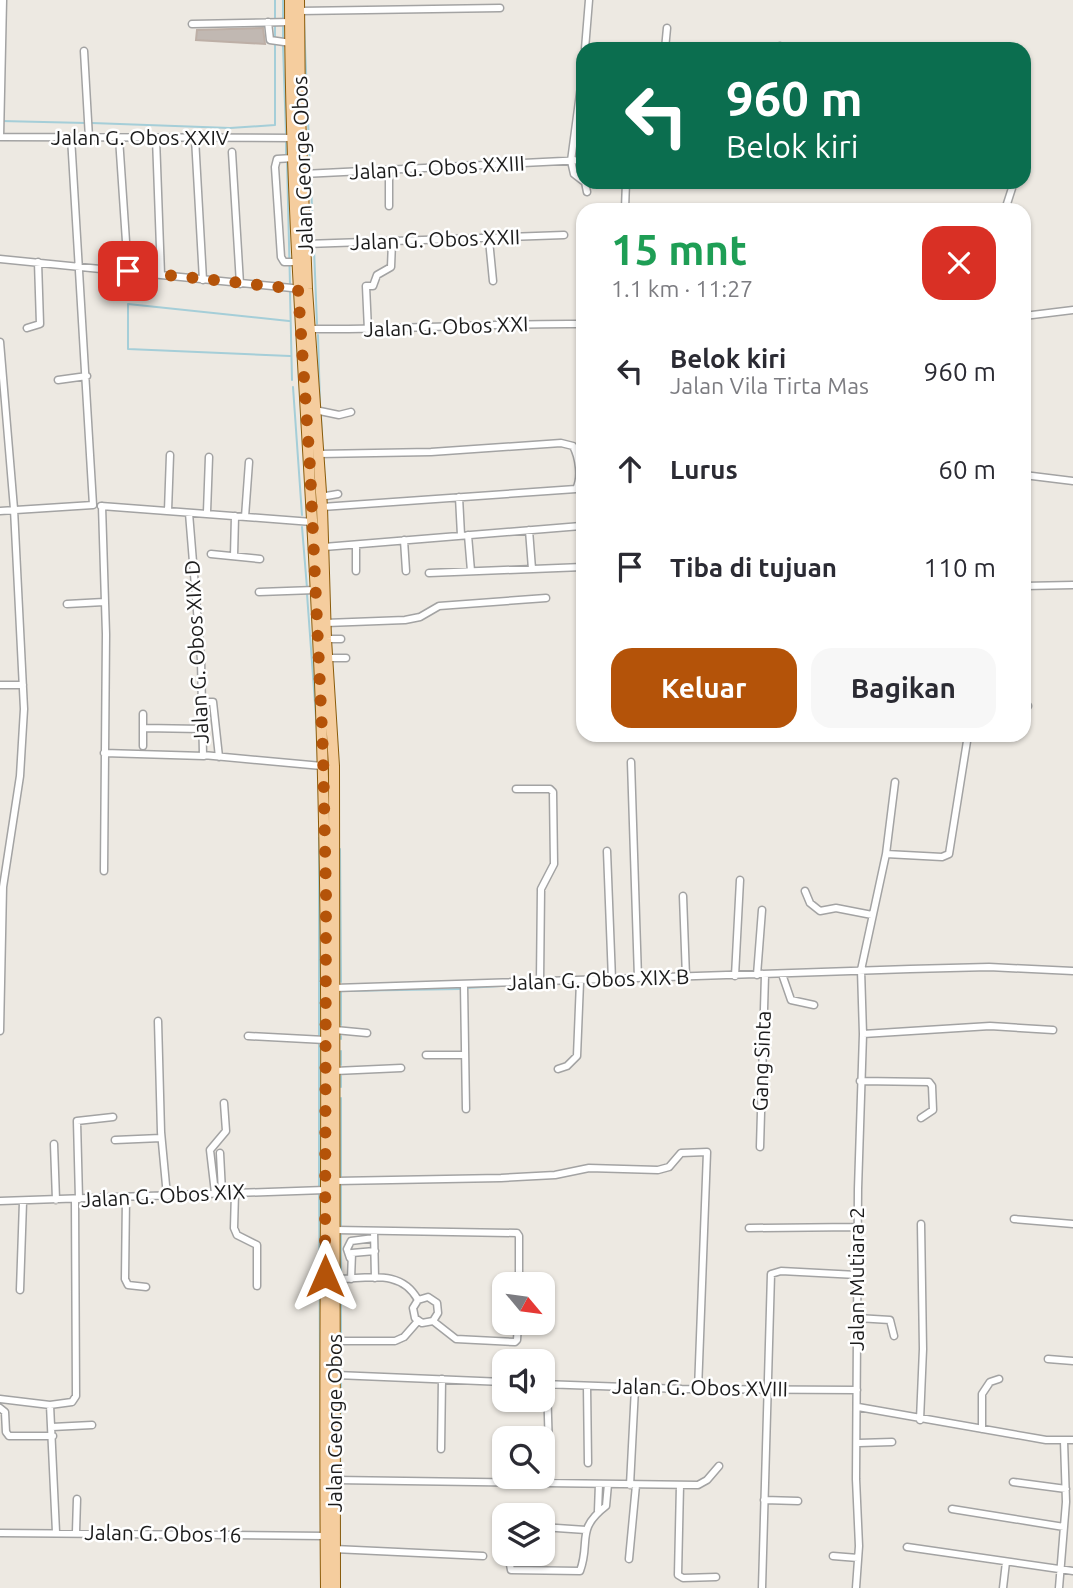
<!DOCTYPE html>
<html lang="id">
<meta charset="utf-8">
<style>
:root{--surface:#fff;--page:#f7f7f7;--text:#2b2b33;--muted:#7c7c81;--accent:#b45309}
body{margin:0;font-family:Ubuntu,sans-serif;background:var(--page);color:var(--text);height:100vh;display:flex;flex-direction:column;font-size:26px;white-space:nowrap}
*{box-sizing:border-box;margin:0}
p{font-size:23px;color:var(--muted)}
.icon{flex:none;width:38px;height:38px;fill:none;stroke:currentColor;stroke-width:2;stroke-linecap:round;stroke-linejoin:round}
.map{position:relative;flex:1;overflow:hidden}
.drawer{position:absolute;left:576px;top:203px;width:455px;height:539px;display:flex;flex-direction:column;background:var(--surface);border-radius:21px;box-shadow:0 2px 5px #0004}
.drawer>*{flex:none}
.guide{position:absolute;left:576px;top:42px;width:455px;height:147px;border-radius:21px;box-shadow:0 2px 5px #0004;background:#0b6e4f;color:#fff;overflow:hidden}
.needle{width:46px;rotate:119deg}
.fabs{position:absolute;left:492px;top:1272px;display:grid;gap:14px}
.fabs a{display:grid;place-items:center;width:63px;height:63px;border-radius:14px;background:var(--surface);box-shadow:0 2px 5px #0004;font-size:35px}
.pin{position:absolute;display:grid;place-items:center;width:60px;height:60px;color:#fff;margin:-30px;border-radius:14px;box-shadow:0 4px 10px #0006}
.me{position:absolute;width:77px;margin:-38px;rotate:0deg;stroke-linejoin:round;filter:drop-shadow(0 0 5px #0008)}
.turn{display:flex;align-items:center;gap:24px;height:147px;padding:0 35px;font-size:32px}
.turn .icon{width:91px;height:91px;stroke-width:2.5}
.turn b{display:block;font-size:49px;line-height:60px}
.round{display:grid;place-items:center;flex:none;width:74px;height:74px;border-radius:21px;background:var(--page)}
.headline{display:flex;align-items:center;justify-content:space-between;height:119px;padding:0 35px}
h1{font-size:42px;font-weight:700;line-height:52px;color:#1e9e55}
.cta{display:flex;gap:14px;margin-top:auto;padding:14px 35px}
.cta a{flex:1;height:80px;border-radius:21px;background:var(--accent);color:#fff;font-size:28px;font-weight:700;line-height:80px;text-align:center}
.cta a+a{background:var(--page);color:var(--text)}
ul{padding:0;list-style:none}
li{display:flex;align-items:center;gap:21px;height:98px;padding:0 35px}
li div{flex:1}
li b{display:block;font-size:26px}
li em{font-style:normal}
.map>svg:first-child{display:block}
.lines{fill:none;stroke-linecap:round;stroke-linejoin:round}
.stream{stroke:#a5ced8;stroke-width:2}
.building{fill:#c1b8b2;stroke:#bdafa6;stroke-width:2}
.minor-casing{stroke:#a3a3a3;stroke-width:9}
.primary-casing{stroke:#8a5b0a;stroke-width:12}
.minor{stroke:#fff;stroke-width:6}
.primary{stroke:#f5cd9e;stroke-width:10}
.route{stroke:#b45309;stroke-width:12;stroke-dasharray:0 21.6}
.labels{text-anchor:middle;stroke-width:5;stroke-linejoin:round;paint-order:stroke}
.street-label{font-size:21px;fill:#1c1c1c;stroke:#fff}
</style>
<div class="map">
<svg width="1073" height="1588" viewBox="0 0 1073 1588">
<rect width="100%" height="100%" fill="#ede9e2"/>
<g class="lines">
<path class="stream" d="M275,0v39
M283,0v19
M304,22l6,146
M283,40v-15
M283,46l3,89
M1,121l85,2
M92,123l138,5 45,-3v-81
M286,140v16
M287,161l3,124
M311,180l2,58
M314,249l3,75
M290,291l2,89
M289,321l-161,-17v45l162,7
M318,335l2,69
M293,387l9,128
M321,415l1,23
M302,527l5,61
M307,594l10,137
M339,825v13
M340,849l1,133
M551,984h26
M467,988l33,-2
M341,1025v-34l119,-2
M319,1036v-198
M341,1036v3
M341,1065v-14
M341,1087v-11
M341,1178v-80
M319,1186v-145
M319,1192l2,341
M341,1227v-44
M341,1273v-41
M341,1369v-84
M340,1475l1,-94
M321,1538v33
M340,1544v-58
M340,1587v-32"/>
</g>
<path class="building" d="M263,28l2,16 -69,-4 1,-10z"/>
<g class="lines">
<defs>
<path id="minor" d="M3,0l-3,137 295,1
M299,11l201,-3
M268,22l2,18 21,3
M192,24l98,-2
M585,49l4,-49
M665,49l2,-21
M768,49l12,-3
M84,51l5,87
M583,71l-12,90 3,13 9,7
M119,138l9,133
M156,138l5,137
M195,138l8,142
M232,152l8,132
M293,158l-16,1 -2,8 6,90 3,5h13
M303,174l280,-14
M585,182l2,10
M389,206v-36
M625,209l1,-27
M1005,210l9,-28
M489,240l4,41
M306,244l258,-9
M0,259l302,30
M1024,316l49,-6
M27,328l13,-4 -2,-62
M310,329c91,1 182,-6 273,-5
M368,330l-2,-44h7l4,-11 14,-8 1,-25
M0,342l14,167 10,200 -4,67 -17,111 -3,144
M58,380l29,-4
M315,410l24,5 12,-3
M318,454l113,-2 130,-9 12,3c6,11 9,32 3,43l-254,18
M1024,475l49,6
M320,497l18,-3
M459,497l2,38
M101,506l211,16
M102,506l4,128 -2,237
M0,511l93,-6 -22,-368
M168,511l2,-56
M207,512l2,-55
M189,513l12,147 2,95 119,11
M245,517l4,-55
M529,530l3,39
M468,535l3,36
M404,540l2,31
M324,547l257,-21
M211,554l49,5
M234,556l1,-40
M356,571v-26
M429,573l154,-6
M1024,586l49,-1
M259,592l56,-2
M67,604l37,-2
M326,623l79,-3 15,-3 19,-11 107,-8
M326,639h15
M327,658h19
M0,685h23
M202,702h11l6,55
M1024,706h4
M144,728l58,1
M143,746v-32
M104,753l100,3
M631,762l7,216
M516,789h34l3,3 1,72 -13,25 -1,92
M607,851l5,129
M886,854l56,3 7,-3 19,-119
M805,891l5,12 10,8 16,-3 36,7
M683,896l3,81
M782,974l9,26 23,5
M757,975l5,-65
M735,976l5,-96
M464,985l2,124
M335,988l575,-19 79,-2 84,4
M158,1021l3,111 6,64
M335,1030l32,3
M863,1034l127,-8 63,4
M248,1036l77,4
M426,1055h39
M558,1069l9,-3 10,-10 3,-74
M335,1071l66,-3
M860,1081l69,1 3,4 1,24 -12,8
M115,1140l46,-2
M54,1144l2,56
M760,1147l5,-172
M220,1153l2,39
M336,1181l165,-3 54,-3 34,-7 69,2 11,-3 12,-14 26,-1 -9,238
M235,1192l-1,36 3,7 20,10v41
M215,1193l-5,-43 16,-19 -2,-28
M126,1197l-1,82 3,6 18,2
M79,1199l-2,-78 36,-4
M0,1201l325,-11
M1014,1219l59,5
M749,1228l108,-1
M336,1230l181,3 2,3v48
M374,1231l1,47
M350,1258l-3,-9 4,-8 23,-3
M336,1279c31,0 65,-11 82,21
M351,1279l1,-26 23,-2
M20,1290l3,-88
M857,1318l33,2 4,16
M433,1321l5,-8 -1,-10 -9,-6 -10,3 -5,8 2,10 7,5 11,-2 23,18 59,3 2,-2 1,-17
M336,1341h59l9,-4 14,-16
M1048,1359l25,2
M336,1375l168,7
M542,1384l140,5 175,1
M547,1384l3,99
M587,1386l1,77
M0,1399l50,6 22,-3 4,-6 -1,-197
M50,1405l6,127
M858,1407l188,33h27
M0,1408l5,4 1,20 3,4h44
M920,1420l3,-71 -2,-125
M52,1427l40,-2
M982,1429v-35l8,-12 9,-3
M859,1443l33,-1
M441,1449l1,-70
M335,1480l363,5 9,-5 12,-14
M1013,1482l53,7
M630,1485l5,-97
M680,1485l-2,90 5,3 33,-1
M764,1500l34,1
M952,1509l112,18
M598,1511l1,-27
M542,1527l44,3
M76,1532l1,-33
M0,1533l326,3
M907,1547l166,24
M334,1549l149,7
M508,1554l3,16 69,1c11,-30 -5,-41 26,-65l2,-22
M833,1556l25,2
M629,1559l7,-74
M762,1588l9,-314 10,-3 76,4
M856,1588l3,-42 -3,-67 2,-290 5,-155 -2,-64 25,-116 9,-72
M1003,1588l3,-26
M1059,1588l7,-86 -2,-61"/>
<path id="primary" d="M290,0c0,237 23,473 31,710 10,292 2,585 5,878
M299,0l1,114 7,175 15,218 4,132 8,127 1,822"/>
</defs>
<use href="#minor" class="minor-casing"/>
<use href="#primary" class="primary-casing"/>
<use href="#minor" class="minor"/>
<use href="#primary" class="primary"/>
</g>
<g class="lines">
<path class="route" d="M128,271l170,18 12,178 13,286 3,140 -1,383"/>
</g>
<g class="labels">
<g class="street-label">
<text x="140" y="145">Jalan G. Obos XXIV</text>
<text transform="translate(303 165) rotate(-92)" y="7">Jalan George Obos</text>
<text transform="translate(437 168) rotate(-3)" y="7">Jalan G. Obos XXIII</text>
<text transform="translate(435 240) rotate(-2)" y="7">Jalan G. Obos XXII</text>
<text transform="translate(446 327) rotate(-2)" y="7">Jalan G. Obos XXI</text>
<text transform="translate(197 652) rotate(-93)" y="7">Jalan G. Obos XIX D</text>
<text transform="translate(598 980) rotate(-2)" y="7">Jalan G. Obos XIX B</text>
<text transform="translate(762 1061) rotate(-88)" y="7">Gang Sinta</text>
<text transform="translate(163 1196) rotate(-3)" y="7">Jalan G. Obos XIX</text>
<text transform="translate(857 1279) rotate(-90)" y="7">Jalan Mutiara 2</text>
<text transform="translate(700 1388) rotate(1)" y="7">Jalan G. Obos XVIII</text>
<text transform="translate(335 1423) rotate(-90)" y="7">Jalan George Obos</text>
<text transform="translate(163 1534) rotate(1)" y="7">Jalan G. Obos 16</text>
</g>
</g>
</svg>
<div class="fabs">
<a><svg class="needle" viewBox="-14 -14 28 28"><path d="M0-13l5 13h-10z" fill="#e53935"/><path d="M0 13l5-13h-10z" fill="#7c7c81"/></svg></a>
<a><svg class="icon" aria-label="sound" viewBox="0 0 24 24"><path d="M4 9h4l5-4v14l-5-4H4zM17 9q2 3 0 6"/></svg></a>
<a><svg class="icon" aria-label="search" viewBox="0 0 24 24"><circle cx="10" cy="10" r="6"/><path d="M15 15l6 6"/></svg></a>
<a><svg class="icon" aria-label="layers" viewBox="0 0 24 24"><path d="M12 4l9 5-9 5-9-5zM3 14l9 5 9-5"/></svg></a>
</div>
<div class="pin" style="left:128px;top:271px;background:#d93025"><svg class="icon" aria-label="arrive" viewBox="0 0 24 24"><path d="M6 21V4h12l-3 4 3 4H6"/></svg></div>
<svg class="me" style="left:325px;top:1276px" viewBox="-20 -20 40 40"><path d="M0-17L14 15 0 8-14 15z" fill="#b45309" stroke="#fff" stroke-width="4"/></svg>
<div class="guide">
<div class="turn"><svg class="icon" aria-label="left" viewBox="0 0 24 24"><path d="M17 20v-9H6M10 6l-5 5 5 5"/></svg><div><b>960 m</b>Belok kiri</div></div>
</div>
<section class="drawer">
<div class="headline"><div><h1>15 mnt</h1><p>1.1 km · 11:27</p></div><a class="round" style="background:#d93025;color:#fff"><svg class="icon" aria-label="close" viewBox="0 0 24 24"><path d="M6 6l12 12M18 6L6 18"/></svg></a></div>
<ul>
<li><svg class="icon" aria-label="left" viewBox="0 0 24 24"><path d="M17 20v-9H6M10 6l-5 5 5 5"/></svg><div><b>Belok kiri</b><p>Jalan Vila Tirta Mas</p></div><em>960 m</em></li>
<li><svg class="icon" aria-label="ahead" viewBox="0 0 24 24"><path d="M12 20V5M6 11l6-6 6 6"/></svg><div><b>Lurus</b></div><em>60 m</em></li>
<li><svg class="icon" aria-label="arrive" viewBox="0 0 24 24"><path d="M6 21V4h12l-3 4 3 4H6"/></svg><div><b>Tiba di tujuan</b></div><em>110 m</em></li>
</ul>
<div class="cta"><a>Keluar</a><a>Bagikan</a></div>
</section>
</div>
